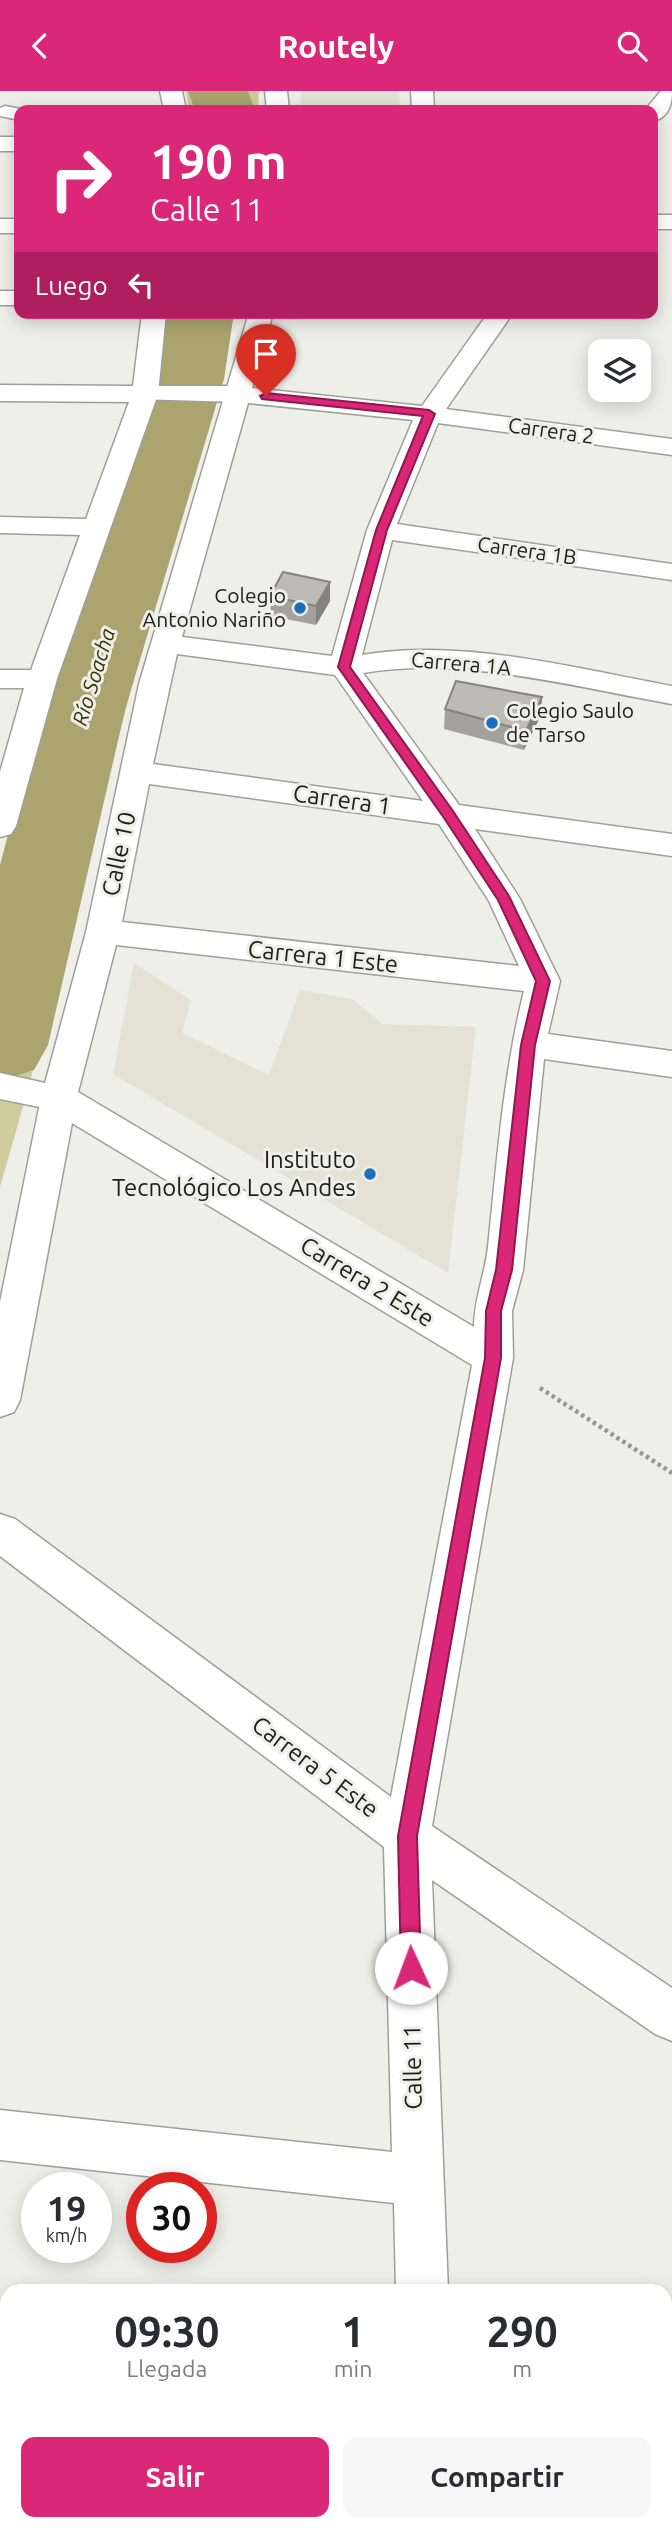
<!DOCTYPE html>
<html lang="es">
<meta charset="utf-8">
<style>
:root{--surface:#fff;--page:#f7f7f7;--text:#2b2b33;--muted:#7c7c81;--accent:#db2777}
body{margin:0;font-family:Ubuntu,sans-serif;background:var(--page);color:var(--text);height:100vh;display:flex;flex-direction:column;font-size:26px;white-space:nowrap}
*{box-sizing:border-box;margin:0}
p{font-size:23px;color:var(--muted)}
.icon{flex:none;width:38px;height:38px;fill:none;stroke:currentColor;stroke-width:2;stroke-linecap:round;stroke-linejoin:round}
.map{position:relative;flex:1;overflow:hidden}
.drawer{position:absolute;left:0px;top:2193px;width:672px;height:247px;display:flex;flex-direction:column;background:var(--surface);border-radius:21px 21px 0 0;box-shadow:0 4px 18px #0003}
.drawer>*{flex:none}
.guide{position:absolute;left:14px;top:14px;width:644px;height:214px;border-radius:14px;box-shadow:0 4px 18px #0003;background:#db2777;color:#fff;overflow:hidden}
.controls{position:absolute;left:588px;top:248px;display:grid;gap:14px}
.controls a{display:grid;place-items:center;width:63px;height:63px;border-radius:14px;background:var(--surface);box-shadow:0 4px 18px #0003;font-size:35px}
.speed{position:absolute;left:21px;top:2081px;display:flex;gap:14px;font-size:35px;font-weight:700;text-align:center}
.speed>*{display:grid;place-content:center;width:91px;height:91px;border-radius:50%;background:var(--surface);box-shadow:0 4px 18px #0003;line-height:1}
.speed small{font-size:18px;font-weight:400}
.speed .limit{border:10px solid #d22;background:#fff;color:#111}
.pin{position:absolute;display:grid;place-items:center;width:60px;height:60px;color:#fff;margin:-72px -30px;border-radius:50% 50% 50% 0;rotate:-45deg;box-shadow:0 0 7px #0007}
.pin .icon{rotate:45deg}
.me{position:absolute;width:77px;margin:-38px;rotate:358deg;stroke-linejoin:round;filter:drop-shadow(0 0 5px #0008)}
.turn{display:flex;align-items:center;gap:24px;height:147px;padding:0 21px;font-size:32px}
.turn .icon{width:91px;height:91px;stroke-width:2.5}
.turn b{display:block;font-size:49px;line-height:60px}
.then{display:flex;align-items:center;height:66px;padding:0 21px;background:#0003;gap:14px;font-size:26px}
.eta{display:flex;justify-content:space-evenly;align-items:center;height:119px;text-align:center}
.eta b{font-size:42px;font-weight:600;line-height:49px}
.primary-button{display:flex;gap:14px;margin-top:auto;padding:14px 21px}
.primary-button a{flex:1;height:80px;border-radius:14px;background:var(--accent);color:#fff;font-size:28px;font-weight:600;line-height:80px;text-align:center}
.primary-button a+a{background:var(--page);color:var(--text)}
header{display:flex;justify-content:space-between;align-items:center;height:91px;padding:0 21px;background:var(--accent);color:#fff;font-size:32px;font-weight:600}
.map>svg:first-child{display:block}
.built{fill:#e3e2d5}
.green{fill:#d0cb9f}
.lines{fill:none;stroke-linecap:round;stroke-linejoin:round}
.river{fill:#aba46e;fill-rule:evenodd}
.service-casing{stroke:#9f9f9a;stroke-width:3}
.pedestrian-casing{stroke:#9f9f9a;stroke-width:3}
.minor-casing{stroke:#9f9f9a;stroke-width:3}
.tertiary-casing{stroke:#9f9f9a;stroke-width:3}
.path-far1{stroke:#989893;stroke-width:3.5;stroke-dasharray:2.5 2.5;stroke-linecap:butt}
.path{stroke:#989893;stroke-width:4.5;stroke-dasharray:3.5 3.5;stroke-linecap:butt}
.service{fill:#fff;fill-rule:evenodd}
.pedestrian{fill:#fff;fill-rule:evenodd}
.minor{fill:#fff;fill-rule:evenodd}
.tertiary{fill:#fff;fill-rule:evenodd}
.wall{fill:#a2a19d}
.shaded-wall{fill:#84837f}
.building{fill:#bcbbb6;stroke:#84837f;stroke-width:2}
.route{fill:#db2777;stroke:#8e194d;stroke-width:2}
.poi-dot{fill:#1c6dbb;stroke:#efefe9;stroke-width:2.5}
.labels{text-anchor:middle;stroke-width:6;stroke-linejoin:round;paint-order:stroke}
.far-street-label{font-size:21px;fill:#1e1e1c;stroke:#efefe9}
.far-poi-label{font-size:21px;fill:#1e1e1c;stroke:#efefe9;text-anchor:end}
.far-water-label{font-size:21px;font-style:italic;fill:#373204;stroke:#efefe9}
.street-label{font-size:24px;fill:#1e1e1c;stroke:#efefe9}
.poi-label{font-size:24px;fill:#1e1e1c;stroke:#efefe9;text-anchor:end}
</style>
<header><svg class="icon" aria-label="back" viewBox="0 0 24 24"><path d="M15 5l-7 7 7 7"/></svg>Routely<svg class="icon" aria-label="search" viewBox="0 0 24 24"><circle cx="10" cy="10" r="6"/><path d="M15 15l6 6"/></svg></header>
<div class="map">
<svg width="672" height="2439" viewBox="0 0 672 2439">
<rect width="100%" height="100%" fill="#efefe9"/>
<path class="built" d="M301,0h98l1,19h-99z
M134,872l57,37 -9,33 87,42 31,-85 52,9 31,25 93,3 -28,246 -335,-199z"/>
<path class="green" d="M186,0h73l-1,19h-69z
M172,222h61c-29,126 -69,248 -101,373 -44,167 -83,335 -132,501v-312l62,-195 99,-287z"/>
<g class="lines">
<path class="river" d="M188,0h60l7,19h-60z
M166,222h68l-10,66 -99,331 -77,335 -14,25 -34,11v-216l41,-155 113,-331z"/>
<defs>
<path id="service" d="M5,15l21,4h-7v10l-19,-4v-8z"/>
<path id="pedestrian" d="M145,295h93l9,3 4,5 -4,5 -9,3 -102,-3 -4,-5 4,-5z
M0,982l72,16 5,9 -5,9 -13,4 -59,-12z"/>
<path id="minor" d="M160,0h22l4,19h-22z
M411,0h22l1,19h-22z
M661,0h11c0,14 -4,27 -19,30v-11h-8z
M0,46h19v14h-19z
M0,200h19v14h-19z
M142,222h24l-8,81 -101,285 -41,147 -5,8 -11,3v-65l24,-84h-24v-18h31l49,-135 -80,-2v-16l86,2 43,-117 -129,-1v-16l133,1z
M249,222h24l-21,75 170,18 66,-93h25l-67,96 226,30v16l-234,-32 -41,101 275,40v16l-280,-40 -30,115c100,-17 211,13 310,31v18c-98,-17 -210,-48 -309,-31l96,132 213,29v22l-197,-27 45,70 40,82 -12,53 124,17v26l-128,-18 -21,211 -11,41 1,47 -81,468 240,162v53l-17,-7 -223,-154 16,411h-52l-2,-88 -394,-43v-50l392,42 -8,-305 -384,-291v-42l15,5 376,278 81,-432 -400,-242 -52,277 -6,12 -14,5v-115l41,-204 45,-166 53,-248zM248,312l165,17 -46,110 -35,126 -150,-19zM177,563l158,21 88,126 -270,-37zM149,693l290,40 50,77 30,65 -397,-44zM116,854l408,46c-21,84 -27,171 -36,256 -3,27 -14,53 -14,80l-396,-235z
M406,2432h56v7h-56z"/>
<path id="tertiary" d="M265,0h22l2,19h-22z
M653,124h19v14h-19z
M0,128h19v14h-19z"/>
</defs>
<use href="#service" class="service-casing"/>
<use href="#pedestrian" class="pedestrian-casing"/>
<use href="#minor" class="minor-casing"/>
<use href="#tertiary" class="tertiary-casing"/>
<path class="path-far1" d="M89,590l19,1"/>
<path class="path" d="M540,1297l132,85"/>
<use href="#service" class="service"/>
<use href="#pedestrian" class="pedestrian"/>
<use href="#minor" class="minor"/>
<use href="#tertiary" class="tertiary"/>
</g>
<path class="wall" d="M270,505l60,5 -14,24 -45,-9z
M542,606l-2,20 -16,33 -80,-21 1,-20z"/>
<path class="shaded-wall" d="M330,491v19l-14,24v-19z
M542,606l-2,20 -16,33 2,-19z"/>
<path class="building" d="M283,481l47,10 -14,24 -46,-10z
M456,590l86,16 -16,34 -81,-22z"/>
<path class="route" d="M266,302l163,17 6,4 -48,116 -37,137 103,144 56,85 41,85 -15,64 -23,225 -11,41v47l-84,478 4,132 -3,7 -7,3 -7,-3 -3,-7 -3,-132 87,-478 1,-47 10,-41 25,-225 15,-64 -38,-81 -54,-82 -106,-151 38,-137 47,-114 -161,-17 -2,-3z"/>
<g class="poi-dot">
<circle cx="300" cy="517" r="7"/>
<circle cx="492" cy="632" r="7"/>
<circle cx="370" cy="1083" r="7"/>
</g>
<g class="labels">
<g class="far-street-label">
<text transform="translate(551 340) rotate(8)" y="7">Carrera 2</text>
<text transform="translate(527 460) rotate(8)" y="7">Carrera 1B</text>
<text transform="translate(461 573) rotate(5)" y="7">Carrera 1A</text>
</g>
<g class="far-poi-label">
<text x="286" y="512">Colegio<tspan x="286" dy="24">Antonio Nariño</tspan></text>
<text x="506" y="627" text-anchor="start">Colegio Saulo<tspan x="506" dy="24">de Tarso</tspan></text>
</g>
<g class="far-water-label">
<text transform="translate(94 586) rotate(-73)" y="7">Río Soacha</text>
</g>
<g class="street-label">
<text transform="translate(342 709) rotate(8)" y="8">Carrera 1</text>
<text transform="translate(119 763) rotate(-78)" y="8">Calle 10</text>
<text transform="translate(323 866) rotate(6)" y="8">Carrera 1 Este</text>
<text transform="translate(367 1191) rotate(31)" y="8">Carrera 2 Este</text>
<text transform="translate(315 1676) rotate(37)" y="8">Carrera 5 Este</text>
<text transform="translate(413 1976) rotate(-91)" y="8">Calle 11</text>
</g>
<g class="poi-label">
<text x="356" y="1077">Instituto<tspan x="356" dy="28">Tecnológico Los Andes</tspan></text>
</g>
</g>
</svg>
<div class="controls">
<a><svg class="icon" aria-label="layers" viewBox="0 0 24 24"><path d="M12 4l9 5-9 5-9-5zM3 14l9 5 9-5"/></svg></a>
</div>
<div class="speed"><div>19<small>km/h</small></div><div class="limit">30</div></div>
<div class="pin" style="left:266px;top:305px;background:#d93025"><svg class="icon" aria-label="arrive" viewBox="0 0 24 24"><path d="M6 21V4h12l-3 4 3 4H6"/></svg></div>
<svg class="me" style="left:411px;top:1877px" viewBox="-20 -20 40 40"><circle r="19" fill="#fff"/><path d="M0-13L10 11 0 6-10 11z" fill="#db2777"/></svg>
<div class="guide">
<div class="turn"><svg class="icon" aria-label="right" viewBox="0 0 24 24"><path d="M7 20v-9h11M14 6l5 5-5 5"/></svg><div><b>190 m</b>Calle 11</div></div>
<div class="then">Luego<svg class="icon" aria-label="left" viewBox="0 0 24 24"><path d="M17 20v-9H6M10 6l-5 5 5 5"/></svg></div>
</div>
<section class="drawer">
<div class="eta">
<div><b>09:30</b><p>Llegada</p></div>
<div><b>1</b><p>min</p></div>
<div><b>290</b><p>m</p></div>
</div>
<div class="primary-button"><a>Salir</a><a>Compartir</a></div>
</section>
</div>
